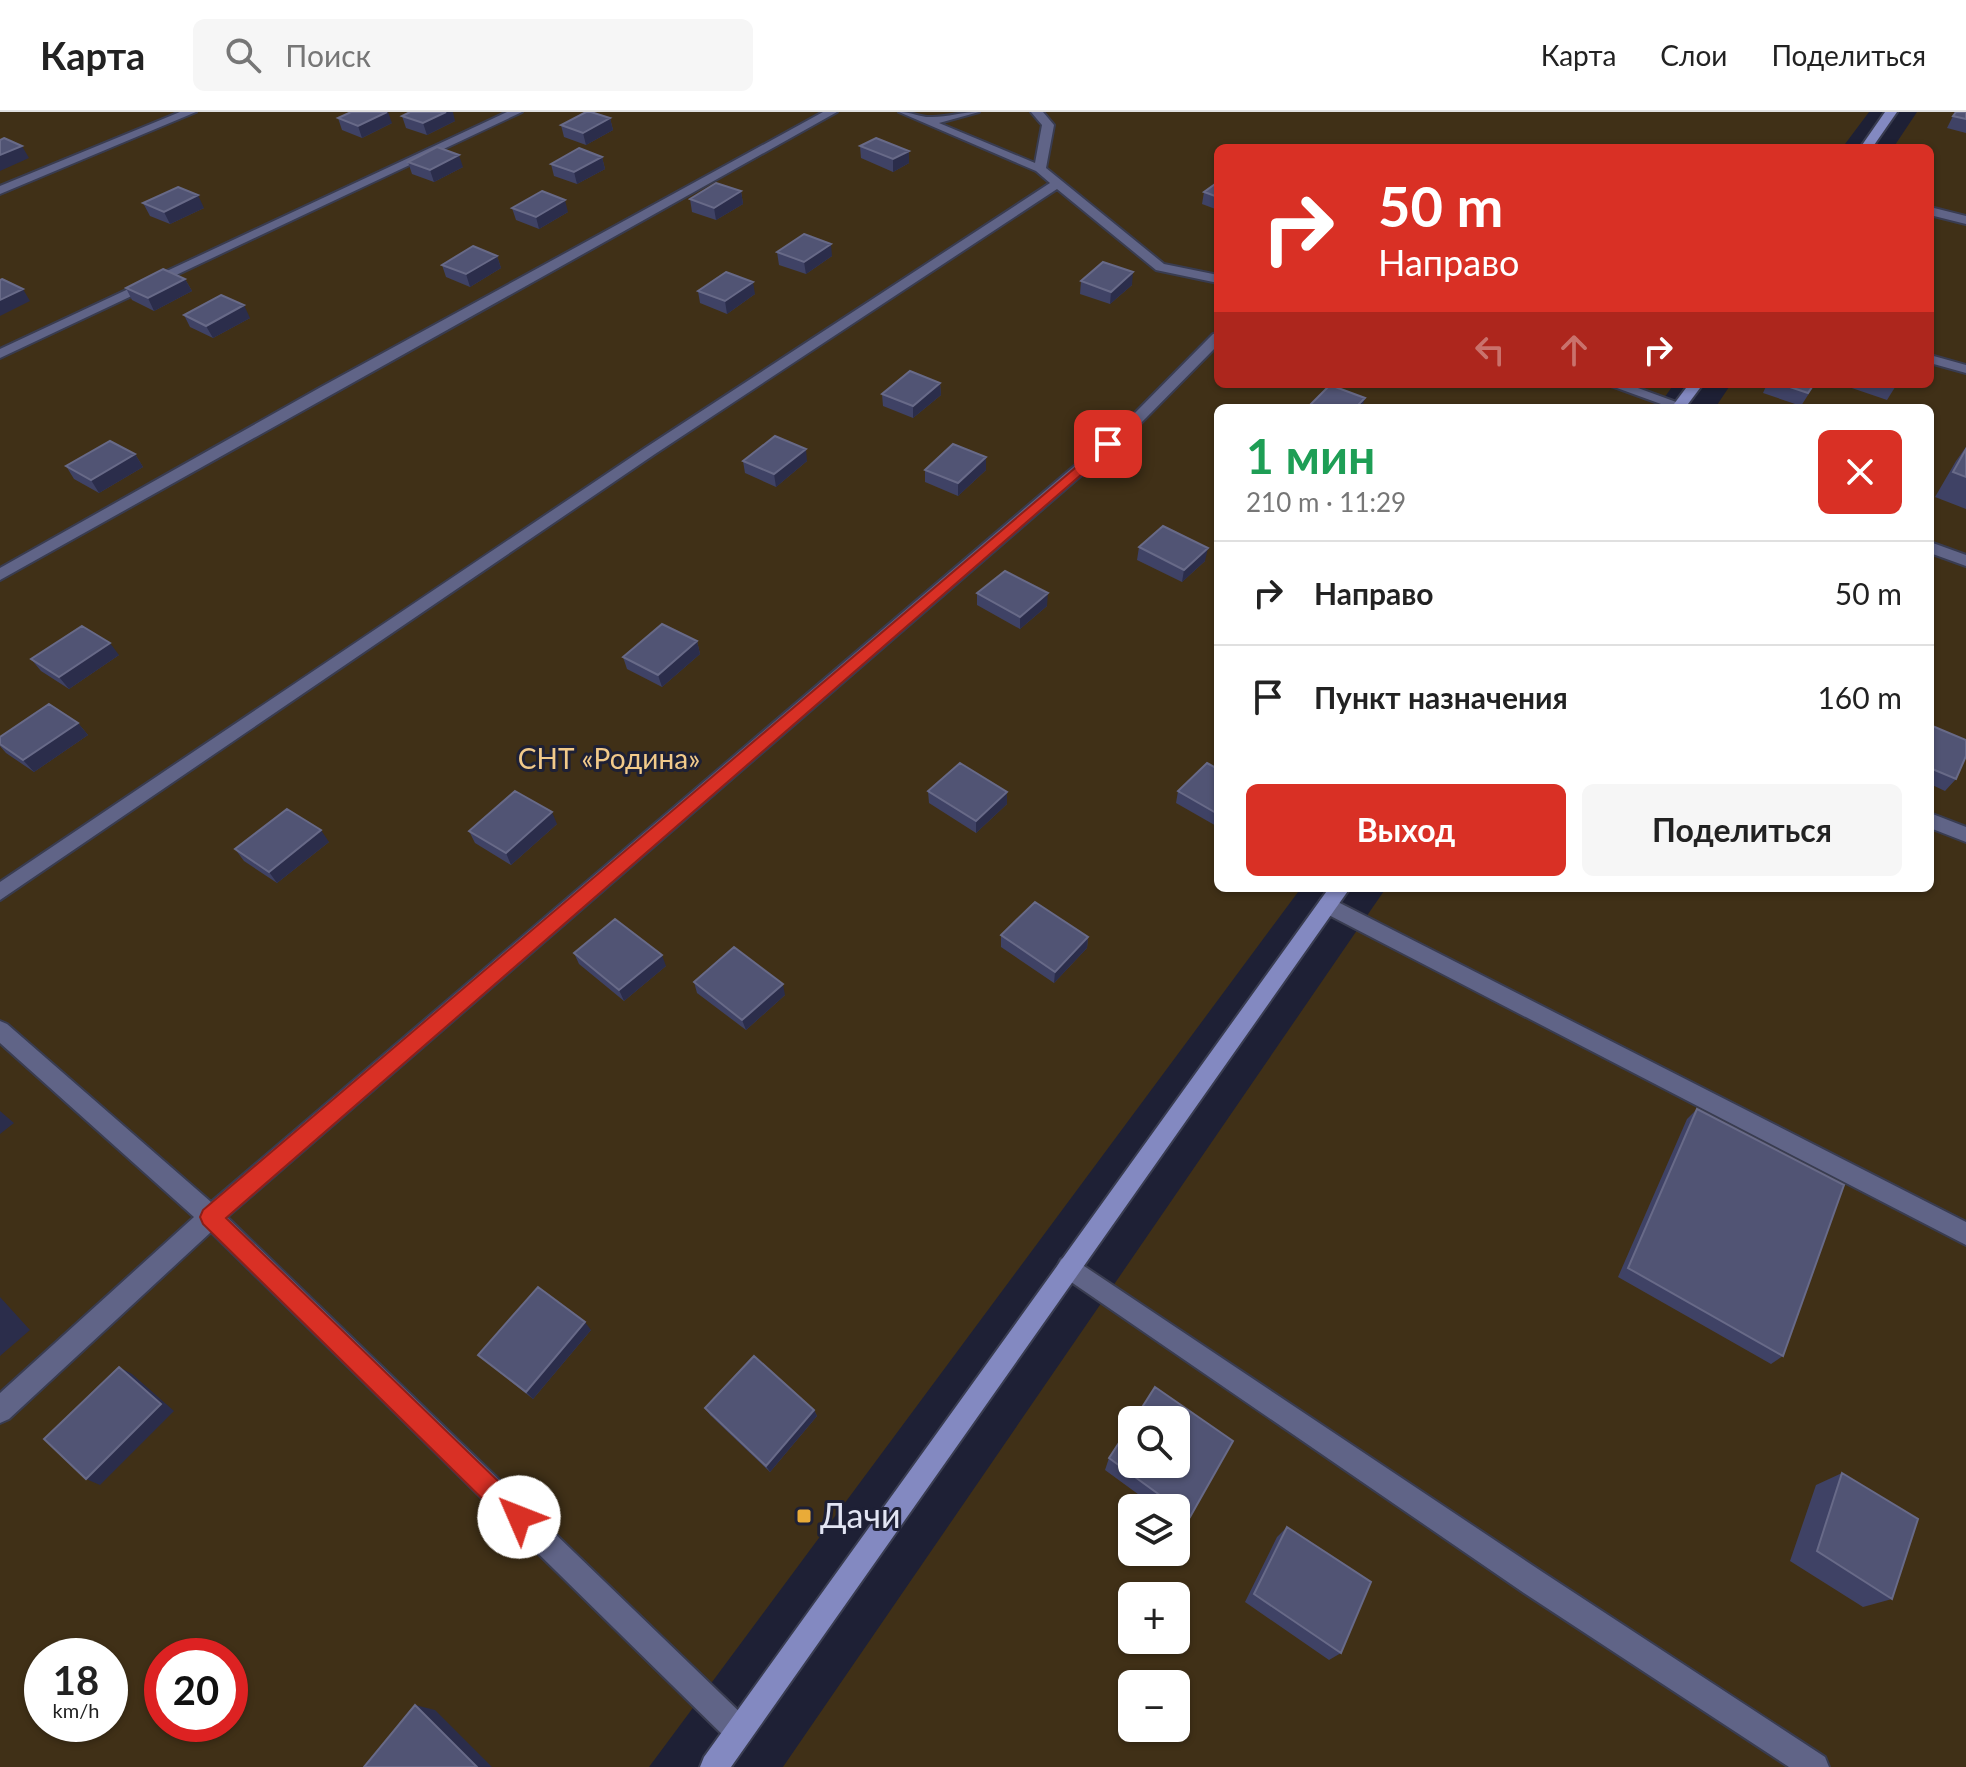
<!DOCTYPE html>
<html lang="ru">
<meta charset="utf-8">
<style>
:root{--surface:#fff;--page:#f6f6f6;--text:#222;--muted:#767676;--line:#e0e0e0;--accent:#d93025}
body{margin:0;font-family:Lato,sans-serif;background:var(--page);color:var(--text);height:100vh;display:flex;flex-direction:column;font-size:30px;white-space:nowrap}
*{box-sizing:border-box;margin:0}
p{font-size:26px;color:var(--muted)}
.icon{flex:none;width:44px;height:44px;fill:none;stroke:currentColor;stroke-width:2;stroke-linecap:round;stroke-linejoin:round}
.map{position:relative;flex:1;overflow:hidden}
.panel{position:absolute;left:1214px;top:292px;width:720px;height:488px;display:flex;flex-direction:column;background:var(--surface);border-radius:12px;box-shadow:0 2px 6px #0004}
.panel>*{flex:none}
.guide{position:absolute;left:1214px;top:32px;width:720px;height:244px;border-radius:12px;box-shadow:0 2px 6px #0004;background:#d93025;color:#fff;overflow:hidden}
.tools{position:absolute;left:1118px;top:1294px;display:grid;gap:16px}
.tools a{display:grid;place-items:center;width:72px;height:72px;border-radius:12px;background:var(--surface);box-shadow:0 2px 6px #0004;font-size:40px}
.speed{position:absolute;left:24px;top:1526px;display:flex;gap:16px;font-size:40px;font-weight:700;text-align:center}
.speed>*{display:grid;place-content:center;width:104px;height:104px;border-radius:50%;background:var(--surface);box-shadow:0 2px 6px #0004;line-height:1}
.speed small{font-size:20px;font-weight:400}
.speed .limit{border:12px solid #d22;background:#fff;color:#111}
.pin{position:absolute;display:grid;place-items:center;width:68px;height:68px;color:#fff;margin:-34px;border-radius:16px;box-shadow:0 4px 12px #0006}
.me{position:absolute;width:88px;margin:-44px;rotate:314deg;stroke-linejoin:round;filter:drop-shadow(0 0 6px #0008)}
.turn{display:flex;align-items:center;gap:28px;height:168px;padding:0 32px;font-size:36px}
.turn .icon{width:104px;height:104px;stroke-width:2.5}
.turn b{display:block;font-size:56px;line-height:68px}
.lanes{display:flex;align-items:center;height:76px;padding:0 32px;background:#0003;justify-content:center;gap:40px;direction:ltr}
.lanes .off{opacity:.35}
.round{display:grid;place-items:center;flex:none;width:84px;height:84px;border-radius:12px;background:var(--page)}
.head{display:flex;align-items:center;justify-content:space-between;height:136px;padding:0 32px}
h1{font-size:48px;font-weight:700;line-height:60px;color:#1e9e55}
.primary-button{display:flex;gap:16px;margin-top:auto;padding:16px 32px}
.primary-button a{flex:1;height:92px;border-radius:12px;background:var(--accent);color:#fff;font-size:32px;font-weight:700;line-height:92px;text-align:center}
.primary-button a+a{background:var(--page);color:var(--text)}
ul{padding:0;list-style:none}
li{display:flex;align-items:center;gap:24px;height:104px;padding:0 32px;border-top:2px solid var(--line)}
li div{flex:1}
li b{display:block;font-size:30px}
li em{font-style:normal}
header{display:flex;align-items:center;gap:48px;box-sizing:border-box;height:112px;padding:0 40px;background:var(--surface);border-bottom:2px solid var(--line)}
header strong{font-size:38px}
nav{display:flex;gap:44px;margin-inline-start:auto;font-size:28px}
.search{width:560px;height:72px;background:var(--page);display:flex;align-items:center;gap:20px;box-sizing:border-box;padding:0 28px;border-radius:12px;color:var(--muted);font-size:30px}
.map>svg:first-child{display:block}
.green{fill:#403017;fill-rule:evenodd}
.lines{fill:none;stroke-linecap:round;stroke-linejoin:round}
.lane-casing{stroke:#393c50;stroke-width:4}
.secondary-casing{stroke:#393c50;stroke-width:4}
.lane{fill:#606487;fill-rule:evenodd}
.secondary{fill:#8389c1;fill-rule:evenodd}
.wall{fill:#3f4265}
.shaded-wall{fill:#2b2d4b}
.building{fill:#515474;stroke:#686a88;stroke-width:2}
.route{fill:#d93025;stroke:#8d1f18;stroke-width:2}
.poi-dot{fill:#e9ab38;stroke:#1e2035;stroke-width:3}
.labels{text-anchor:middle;stroke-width:6;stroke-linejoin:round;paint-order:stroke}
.park-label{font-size:28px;fill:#f2ca8a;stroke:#1e2035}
.near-poi-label{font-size:34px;fill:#e2e5f3;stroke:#1e2035;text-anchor:start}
</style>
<header>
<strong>Карта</strong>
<div class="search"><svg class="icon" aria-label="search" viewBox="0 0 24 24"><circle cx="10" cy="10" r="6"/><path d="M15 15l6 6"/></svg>Поиск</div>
<nav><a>Карта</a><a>Слои</a><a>Поделиться</a></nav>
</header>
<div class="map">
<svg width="1966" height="1655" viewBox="0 0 1966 1655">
<rect width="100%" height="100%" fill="#1e2035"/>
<path class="green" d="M0,0h1869l-27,36h-624v236h456l-17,24h-439v480h83l-652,879h-649zM42,1544h68v68h-68zM162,1544h68v68h-68z
M1917,0h49v1655h-1183l603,-879h544v-480h-215l16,-24h199v-236h-37zM1132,1308h44v44h-44zM1132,1396h44v44h-44zM1132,1484h44v44h-44zM1132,1572h44v44h-44z"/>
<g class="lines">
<defs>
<path id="lane" d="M180,0h16l-196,82v-8z
M507,0h15l-522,246v-9z
M823,0h14l-837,468v-12l321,-181z
M899,0c12,0 23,6 33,5 16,0 30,-5 47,-5l-40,11 96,40 7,-38 -11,-13h12l11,13 -8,43 118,96 54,11v8l-62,-13 -99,-81 -402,265 -655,446v-18l645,-434 405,-265 -14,-12z
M1930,95l36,9v8l-36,-9z
M1218,221v12l-81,82 -910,790 522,504 4,10 -4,10 -10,4 -10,-4 -518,-509 -202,187 -9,4v-30l194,-176 -194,-174v-22l7,3 204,178 916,-781 86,-87z
M1930,243l36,10v8l-36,-10z
M1606,272h21l60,22 -15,2z
M1930,430l36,13v11l-36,-13z
M1930,701l36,14v15l-36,-14z
M1328,785l638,325v23l-645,-334 -3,-6 3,-6z
M1069,1144l475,317 281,184 4,10h-40l-265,-174 -463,-318 -4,-8 4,-8z"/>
<path id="secondary" d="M1885,0h12l-25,36h-12z
M1689,272h14l-18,24h-14z
M1329,776h21l-619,879h-31l4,-10z"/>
</defs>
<use href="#lane" class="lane-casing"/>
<use href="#secondary" class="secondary-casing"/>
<use href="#lane" class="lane"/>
<use href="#secondary" class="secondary"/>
</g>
<path class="wall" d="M1955,0h11v21l-19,-5z
M402,4l53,5 -28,14 -21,-7z
M338,6l54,5 -30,15 -20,-8z
M610,6l3,12 -27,15 -22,-8 -3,-12z
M860,34l49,17 -16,9 -32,-14z
M602,45l3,12 -28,15 -23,-8 -3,-12z
M408,50l55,5 -29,15 -22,-8z
M1218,70v28l-16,-6 2,-12z
M741,79l2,13 -27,16 -24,-8 -2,-13z
M143,91l61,5 -34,16 -20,-8z
M512,96l56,4 -29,17 -23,-9z
M777,140l55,4 -26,18 -27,-9z
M497,144l4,12 -31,19 -24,-10 -4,-12z
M185,167l7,12 -38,20 -22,-11 -6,-12z
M1081,169l51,4 -22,19 -30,-10z
M698,179l57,3 -28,20 -27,-11z
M184,203l66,3 -37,20 -23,-11z
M940,271l1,12 -28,23 -30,-12 -1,-12z
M1767,272h48l-14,22 -38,-13z
M1844,272h53l-10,16 -44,-15z
M1966,335v62l-31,-12 21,-36z
M135,342l8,13 -44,26 -25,-14 -8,-13z
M743,349h64l-31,26 -31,-14z
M925,358h61l-28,26 -33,-14z
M1139,435l66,14 -23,21 -45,-22z
M977,481l70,13 -27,23 -43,-24z
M697,529l3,13 -38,33 -35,-18 -4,-12z
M119,543l-50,34 -28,-18 -10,-12z
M78,611l10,12 -54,37 -28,-19 -6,-7v-9z
M1930,613l26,54 -11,12 -15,-7z
M1218,657v58l-42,-24 2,-12z
M928,679l79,1v12l-31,29 -47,-30z
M557,712l-46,41 -36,-22 -6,-12z
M329,730l-52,41 -33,-22 -9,-12z
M1001,823l87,2 -1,11 -33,35 -53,-36z
M574,841l92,13 -42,35 -45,-37z
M694,870l91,13 -39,35 -49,-37z
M1697,997l86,247 -12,8 -153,-87 69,-158z
M591,1218l-58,69 -55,-44z
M705,1296l109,2 3,6 -47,56 -60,-57z
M1109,1346l81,59 -7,10 -7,-5v-14h-19l-52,-38z
M1842,1361l50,126 -29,8 -73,-46 26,-76z
M1287,1415l54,126 -12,7 -84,-58 32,-65z"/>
<path class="shaded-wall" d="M388,0l4,11 -30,15 -4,-12z
M446,0h7l2,9 -28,14 -4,-12z
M610,6l3,12 -27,15 -3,-12z
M22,34l7,12 -29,13v-16z
M909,39v12l-16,9v-13z
M459,43l4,12 -29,15 -4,-12z
M602,45l3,12 -28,15 -3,-12z
M741,79l2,13 -27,16 -2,-12z
M198,83l6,13 -34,16 -6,-12z
M565,88l3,12 -29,17 -3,-12z
M831,132l1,12 -26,18 -2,-12z
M497,144l4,12 -31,19 -4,-13z
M1133,160l-1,13 -22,19 1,-12z
M185,167l7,12 -38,20 -6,-13z
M753,170l2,12 -28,20 -2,-13z
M23,177l7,12 -30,15v-16z
M244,193l6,13 -37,20 -7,-12z
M940,271l1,12 -28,23v-12z
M1365,286l-3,10h-7z
M806,337l1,12 -31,26 -2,-13z
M135,342l8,13 -44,26 -8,-13z
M986,345v13l-28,26v-13z
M1208,436l-3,13 -23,21 2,-12z
M1048,481l-1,13 -27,23v-12z
M697,529l3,13 -38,33 -4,-12z
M110,531l9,12 -50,34 -10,-12z
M78,611l10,12 -54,37 -11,-12z
M1007,680v12l-31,29v-12z
M552,700l5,12 -46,41 -5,-12z
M321,718l8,12 -52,41 -8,-11z
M1088,825l-1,11 -33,35 1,-11z
M662,843l4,11 -42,35 -5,-11z
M783,872l2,11 -39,35 -4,-10z
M0,999l14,12 -14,11z
M0,1185l30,33 -30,26z
M585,1210l6,8 -58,69 -7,-7z
M119,1255l13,7 42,37 -74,74 -14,-6z
M814,1298l3,6 -47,56 -4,-6z
M415,1593l20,5 57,57h-15z"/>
<path class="building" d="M351,0h36l-29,14 -20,-8z
M410,0h36l-23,11 -21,-7z
M586,0h5l19,6 -27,15 -22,-8z
M1956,0h10v7l-13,-3z
M4,26l18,8 -22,9v-15z
M876,26l33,13 -16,8 -33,-13z
M437,35l22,8 -29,15 -22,-8z
M579,36l23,9 -28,15 -23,-8z
M1218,70v15l-14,-5z
M716,71l25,8 -27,17 -24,-9z
M178,75l20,8 -34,17 -21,-9z
M542,79l23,9 -29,17 -24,-9z
M804,122l27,10 -27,18 -27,-10z
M473,134l24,10 -31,18 -24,-9z
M1103,150l30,10 -22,20 -30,-11z
M163,157l22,10 -37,19 -22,-10z
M726,160l27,10 -28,19 -27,-10z
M2,167l21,10 -23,11v-20z
M221,183l23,10 -38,21 -22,-11z
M910,259l30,12 -27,23 -31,-12z
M1781,272h33l-6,9z
M1330,273l35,13 -10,10h-48z
M775,324l31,13 -32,25 -31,-13z
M110,329l25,13 -44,26 -25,-14z
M953,332l33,13 -28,26 -33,-13z
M1966,337v28l-13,-5z
M1163,414l45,22 -24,22 -45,-23z
M1005,459l43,22 -28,24 -43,-24z
M662,512l35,17 -39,34 -35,-18z
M82,514l28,17 -51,34 -28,-18z
M49,592l29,19 -55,37 -23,-16v-7z
M1930,613l36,15v16l-10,23 -26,-11z
M960,651l47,29 -31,29 -48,-30z
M1207,651l11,6v45l-40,-23z
M515,679l37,21 -46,41 -37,-22z
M287,697l34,21 -52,42 -34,-23z
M1035,790l53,35 -33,35 -54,-37z
M615,807l47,36 -43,35 -45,-37z
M734,835l49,37 -41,36 -48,-38z
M1697,997l147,76 -61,171 -155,-88z
M538,1175l47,35 -59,70 -48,-37z
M754,1244l60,54 -48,56 -61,-58z
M119,1255l42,37 -75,75 -42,-40z
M1155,1275l78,54 -43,76 -81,-59 23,-35v41h44v-44h-42z
M1842,1361l76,46 -26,80 -75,-48z
M1287,1415l84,55 -30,71 -87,-59z
M415,1593l62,62h-113z"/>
<path class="route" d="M1108,328l5,2v5l-887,771 301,291 4,8 -4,9 -8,3 -9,-3 -307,-302 -3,-7 3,-7z"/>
<rect class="poi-dot" x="796" y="1396" width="16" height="16" rx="4"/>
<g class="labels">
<g class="park-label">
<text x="609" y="657">СНТ «Родина»</text>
</g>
<g class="near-poi-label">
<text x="820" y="1416">Дачи</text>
</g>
</g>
</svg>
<div class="tools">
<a><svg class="icon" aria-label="search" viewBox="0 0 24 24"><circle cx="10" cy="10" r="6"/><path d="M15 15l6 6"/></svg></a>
<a><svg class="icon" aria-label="layers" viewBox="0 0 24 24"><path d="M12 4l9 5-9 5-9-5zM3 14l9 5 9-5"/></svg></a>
<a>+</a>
<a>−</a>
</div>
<div class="speed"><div>18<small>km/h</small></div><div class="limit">20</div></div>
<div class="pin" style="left:1108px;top:332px;background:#d93025"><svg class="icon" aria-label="arrive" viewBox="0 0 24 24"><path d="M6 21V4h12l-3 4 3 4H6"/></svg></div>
<svg class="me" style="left:519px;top:1405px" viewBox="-20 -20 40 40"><circle r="19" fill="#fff"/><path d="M0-13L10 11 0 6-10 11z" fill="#d93025"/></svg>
<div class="guide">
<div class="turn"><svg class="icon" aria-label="right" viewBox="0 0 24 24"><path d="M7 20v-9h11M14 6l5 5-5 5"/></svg><div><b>50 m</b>Направо</div></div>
<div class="lanes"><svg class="icon off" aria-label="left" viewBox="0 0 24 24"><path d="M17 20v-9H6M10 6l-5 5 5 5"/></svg><svg class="icon off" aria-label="ahead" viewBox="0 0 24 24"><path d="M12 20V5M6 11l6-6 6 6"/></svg><svg class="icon" aria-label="right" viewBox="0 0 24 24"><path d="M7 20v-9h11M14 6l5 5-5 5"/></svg></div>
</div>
<section class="panel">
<div class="head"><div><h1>1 мин</h1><p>210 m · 11:29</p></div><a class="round" style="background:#d93025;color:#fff"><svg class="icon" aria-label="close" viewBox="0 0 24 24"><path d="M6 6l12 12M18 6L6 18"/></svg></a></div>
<ul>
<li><svg class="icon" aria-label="right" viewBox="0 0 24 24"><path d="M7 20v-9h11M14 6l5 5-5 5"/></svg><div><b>Направо</b></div><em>50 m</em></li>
<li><svg class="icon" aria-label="arrive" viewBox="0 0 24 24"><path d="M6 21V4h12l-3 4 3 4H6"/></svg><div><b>Пункт назначения</b></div><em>160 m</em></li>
</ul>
<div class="primary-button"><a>Выход</a><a>Поделиться</a></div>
</section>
</div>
